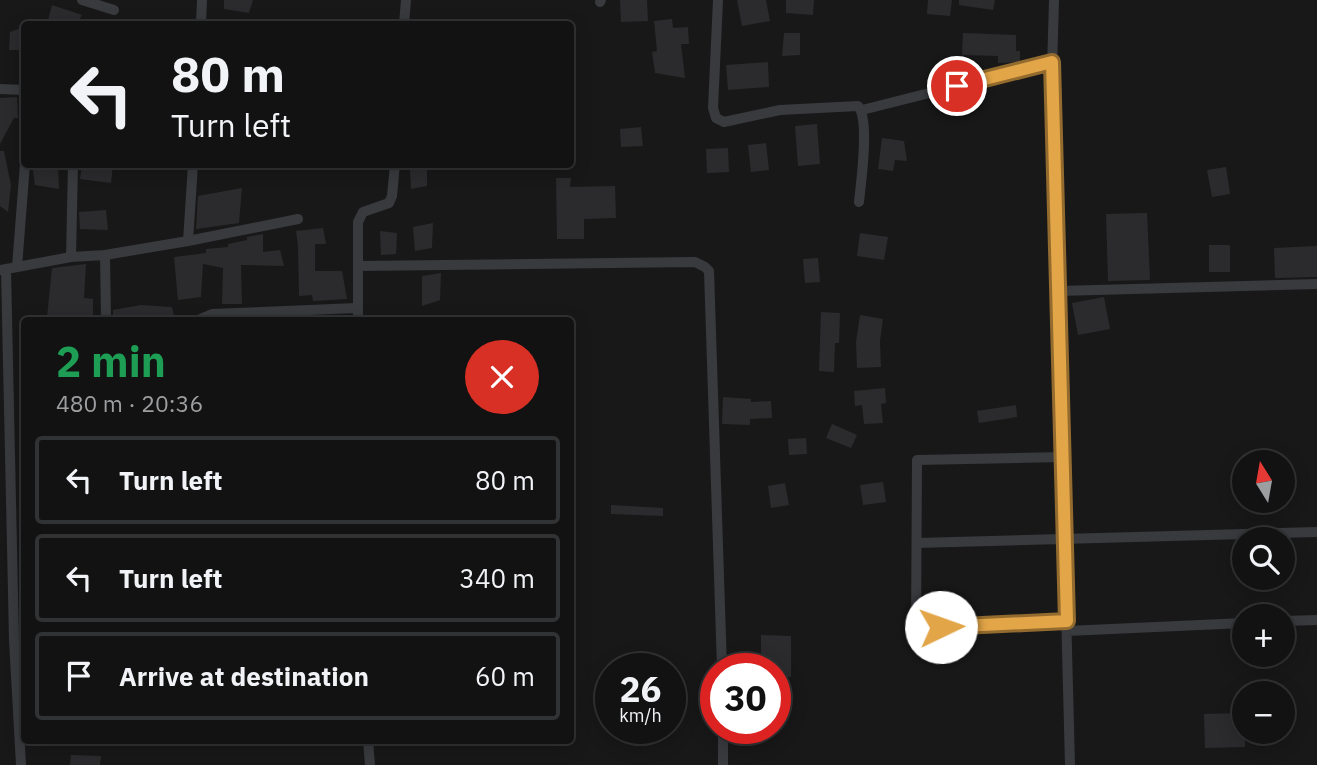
<!DOCTYPE html>
<meta charset="utf-8">
<style>
:root{--surface:#121213;--page:#1b1b1c;--text:#f1f3f6;--muted:#9c9ea0;--line:#313233}
body{margin:0;font-family:"IBM Plex Sans",sans-serif;background:var(--page);color:var(--text);height:100vh;display:flex;flex-direction:column;font-size:26px;white-space:nowrap}
*{box-sizing:border-box;margin:0}
p{font-size:23px;color:var(--muted)}
.icon{flex:none;width:38px;height:38px;fill:none;stroke:currentColor;stroke-width:2;stroke-linecap:round;stroke-linejoin:round}
.map{position:relative;flex:1;overflow:hidden}
.side{position:absolute;left:21px;top:317px;width:553px;height:427px;display:flex;flex-direction:column;background:var(--surface);border-radius:7px;box-shadow:0 4px 18px #0003,0 0 0 2px var(--line)}
.side>*{flex:none}
.guide{position:absolute;left:21px;top:21px;width:553px;height:147px;border-radius:7px;box-shadow:0 4px 18px #0003,0 0 0 2px var(--line);background:#121213;color:var(--text);overflow:hidden}
.needle{width:46px;rotate:349deg}
.fabs{position:absolute;left:1232px;top:450px;display:grid;gap:14px}
.fabs a{display:grid;place-items:center;width:63px;height:63px;border-radius:50%;background:var(--surface);box-shadow:0 4px 18px #0003,0 0 0 2px var(--line);font-size:35px}
.speed{position:absolute;left:595px;top:653px;display:flex;gap:14px;font-size:35px;font-weight:700;text-align:center}
.speed>*{display:grid;place-content:center;width:91px;height:91px;border-radius:50%;background:var(--surface);box-shadow:0 4px 18px #0003,0 0 0 2px var(--line);line-height:1}
.speed small{font-size:18px;font-weight:400}
.speed .limit{border:10px solid #d22;background:#fff;color:#111}
.pin{position:absolute;display:grid;place-items:center;width:60px;height:60px;color:#fff;margin:-30px;border:4px solid #fff;border-radius:50%;box-shadow:0 2px 7px #0007}
.me{position:absolute;width:77px;margin:-38px;rotate:87deg;stroke-linejoin:round;filter:drop-shadow(0 0 5px #0008)}
.turn{display:flex;align-items:center;gap:24px;height:147px;padding:0 35px;font-size:32px}
.turn .icon{width:91px;height:91px;stroke-width:2.5}
.turn b{display:block;font-size:49px;line-height:60px}
.round{display:grid;place-items:center;flex:none;width:74px;height:74px;border-radius:37px;background:var(--page)}
.overview{display:flex;align-items:center;justify-content:space-between;height:119px;padding:0 35px}
h1{font-size:42px;font-weight:800;line-height:52px;color:#1e9e55}
ul{padding:0;list-style:none}
li{display:flex;align-items:center;gap:21px;height:88px;margin:0 14px 10px;padding:0 21px;border:4px solid var(--line);border-radius:7px}
li div{flex:1}
li b{display:block;font-size:26px}
li em{font-style:normal}
.map>svg:first-child{display:block}
.building{fill:#2b2b2d}
.lines{fill:none;stroke-linecap:round;stroke-linejoin:round}
.street{stroke:#393a3e;stroke-width:10}
.route-casing{stroke:#936b2e;stroke-width:18}
.route{stroke:#e2a547;stroke-width:12}
</style>
<div class="map">
<svg width="1317" height="765" viewBox="0 0 1317 765">
<rect width="100%" height="100%" fill="#181819"/>
<path class="building" d="M224,0h29l-4,13 -25,-4z
M620,0h27l1,21 -27,1z
M737,0h29l4,21 -28,5z
M786,0h28l-1,15 -27,-2z
M928,0h24l-2,16 -23,-2z
M959,0h36l-2,10 -34,-5z
M52,5l30,10 -5,9h-30z
M672,19l1,9 15,-1 1,17h-8l4,34 -30,-5 -3,-21 5,-1 -3,-30z
M24,27l-1,23h-14l1,-18z
M784,33h16v22l-18,1z
M963,33l53,2v16h4v11l-22,1v-7l-36,-1z
M768,62l1,25 -41,3 -2,-25z
M17,97l1,21h-4l-14,26v-46z
M817,124l3,40 -22,2 -3,-40z
M641,127l2,19 -22,1 -1,-18z
M882,138l22,3 3,20 -12,-1 -2,11 -15,-2z
M766,143l3,27 -18,2 -3,-27z
M728,148l1,24 -22,1 -1,-24z
M0,151h4l7,34 -3,27 -8,-6z
M32,164h26l1,25 -24,-4z
M82,164h31l-2,19 -31,-4z
M1226,167l4,27 -18,3 -5,-27z
M427,168v18l-16,3 -1,-19z
M556,178h15l-1,9 45,-1 1,32 -32,1v20h-27z
M242,188l-3,35 -43,6 2,-33z
M106,210l2,20 -28,-1 -1,-17z
M1147,213l3,67 -42,1 -2,-67z
M433,223l-1,25 -17,3 -2,-24z
M323,228l3,16h-11v27h27l5,28 -34,2 -1,-6 -13,1 -1,-50 -2,-15z
M380,231l17,2 -1,21 -15,1z
M860,233l28,4 -4,23 -27,-4z
M263,234v18l17,-2 4,16 -43,-1 1,39h-20l1,-36 -20,-4 -2,33 -23,3 -4,-43 32,-4v-4l22,-2v-3l19,-4v-3z
M1209,245h21v27h-21z
M1317,246v31l-42,1 -1,-30z
M818,258l2,24 -15,1 -2,-24z
M86,264l-2,34 9,1v21l-46,-3 5,-49z
M441,273l-1,27 -18,6v-30z
M1104,297l6,32 -32,6 -6,-32z
M141,305l31,2 3,13h-62v-10z
M821,312l19,1 -1,30h-4l-1,29 -15,-1z
M860,315l23,4 -3,22 1,26 -24,1 -1,-26z
M885,388l1,15 -5,1 2,19 -19,1 -2,-19 -7,1 -1,-15z
M723,397l28,2v3l20,-1 1,17 -22,1v6l-28,-1z
M1016,405l1,12 -38,6 -2,-12z
M832,424l25,11 -6,13 -25,-10z
M806,438l1,16 -18,1 -1,-16z
M883,482l3,20 -23,3 -3,-20z
M785,483l4,22 -18,3 -3,-22z
M611,505l52,3v8l-52,-2z
M761,635l30,1v41l-16,-1v-8h-14z
M1244,713l1,34 -40,1 -1,-34z
M71,755l30,1 -1,9h-30z"/>
<g class="lines">
<path class="street" d="M82,0l32,10
M718,0l-5,108 3,10 8,4 56,-12 78,-4c12,13 3,76 1,96
M1054,0l-2,69 18,696
M600,2l1,-2
M201,24l1,-24
M404,24l2,-24
M0,89l24,1
M862,110l190,-48
M188,241l5,-77
M105,255l1,65
M71,257l2,-93
M358,266l337,-4 10,5 4,4 13,397
M17,267l8,-103
M6,269l8,371 7,125
M1,270l70,-13 34,-2 83,-14 110,-22
M1059,291l258,-7
M198,320l14,-6 145,-6
M358,320v-98l5,-10 26,-9 3,-7 3,-32
M1063,457l-146,3 -1,169 151,-8
M917,543l400,-11
M1283,621l34,-1
M1067,631l177,-8
M723,728v37
M368,740l2,25"/>
</g>
<g class="lines">
<defs>
<path id="route" d="M941,627l126,-6 -15,-559 -95,24"/>
</defs>
<use href="#route" class="route-casing"/>
<use href="#route" class="route"/>
</g>
</svg>
<div class="fabs">
<a><svg class="needle" viewBox="-14 -14 28 28"><path d="M0-13l5 13h-10z" fill="#e53935"/><path d="M0 13l5-13h-10z" fill="#9c9ea0"/></svg></a>
<a><svg class="icon" aria-label="search" viewBox="0 0 24 24"><circle cx="10" cy="10" r="6"/><path d="M15 15l6 6"/></svg></a>
<a>+</a>
<a>−</a>
</div>
<div class="speed"><div>26<small>km/h</small></div><div class="limit">30</div></div>
<div class="pin" style="left:957px;top:86px;background:#d93025"><svg class="icon" aria-label="arrive" viewBox="0 0 24 24"><path d="M6 21V4h12l-3 4 3 4H6"/></svg></div>
<svg class="me" style="left:941px;top:627px" viewBox="-20 -20 40 40"><circle r="19" fill="#fff"/><path d="M0-13L10 11 0 6-10 11z" fill="#e2a547"/></svg>
<div class="guide">
<div class="turn"><svg class="icon" aria-label="left" viewBox="0 0 24 24"><path d="M17 20v-9H6M10 6l-5 5 5 5"/></svg><div><b>80 m</b>Turn left</div></div>
</div>
<section class="side">
<div class="overview"><div><h1>2 min</h1><p>480 m · 20:36</p></div><a class="round" style="background:#d93025;color:#fff"><svg class="icon" aria-label="close" viewBox="0 0 24 24"><path d="M6 6l12 12M18 6L6 18"/></svg></a></div>
<ul>
<li><svg class="icon" aria-label="left" viewBox="0 0 24 24"><path d="M17 20v-9H6M10 6l-5 5 5 5"/></svg><div><b>Turn left</b></div><em>80 m</em></li>
<li><svg class="icon" aria-label="left" viewBox="0 0 24 24"><path d="M17 20v-9H6M10 6l-5 5 5 5"/></svg><div><b>Turn left</b></div><em>340 m</em></li>
<li><svg class="icon" aria-label="arrive" viewBox="0 0 24 24"><path d="M6 21V4h12l-3 4 3 4H6"/></svg><div><b>Arrive at destination</b></div><em>60 m</em></li>
</ul>
</section>
</div>
